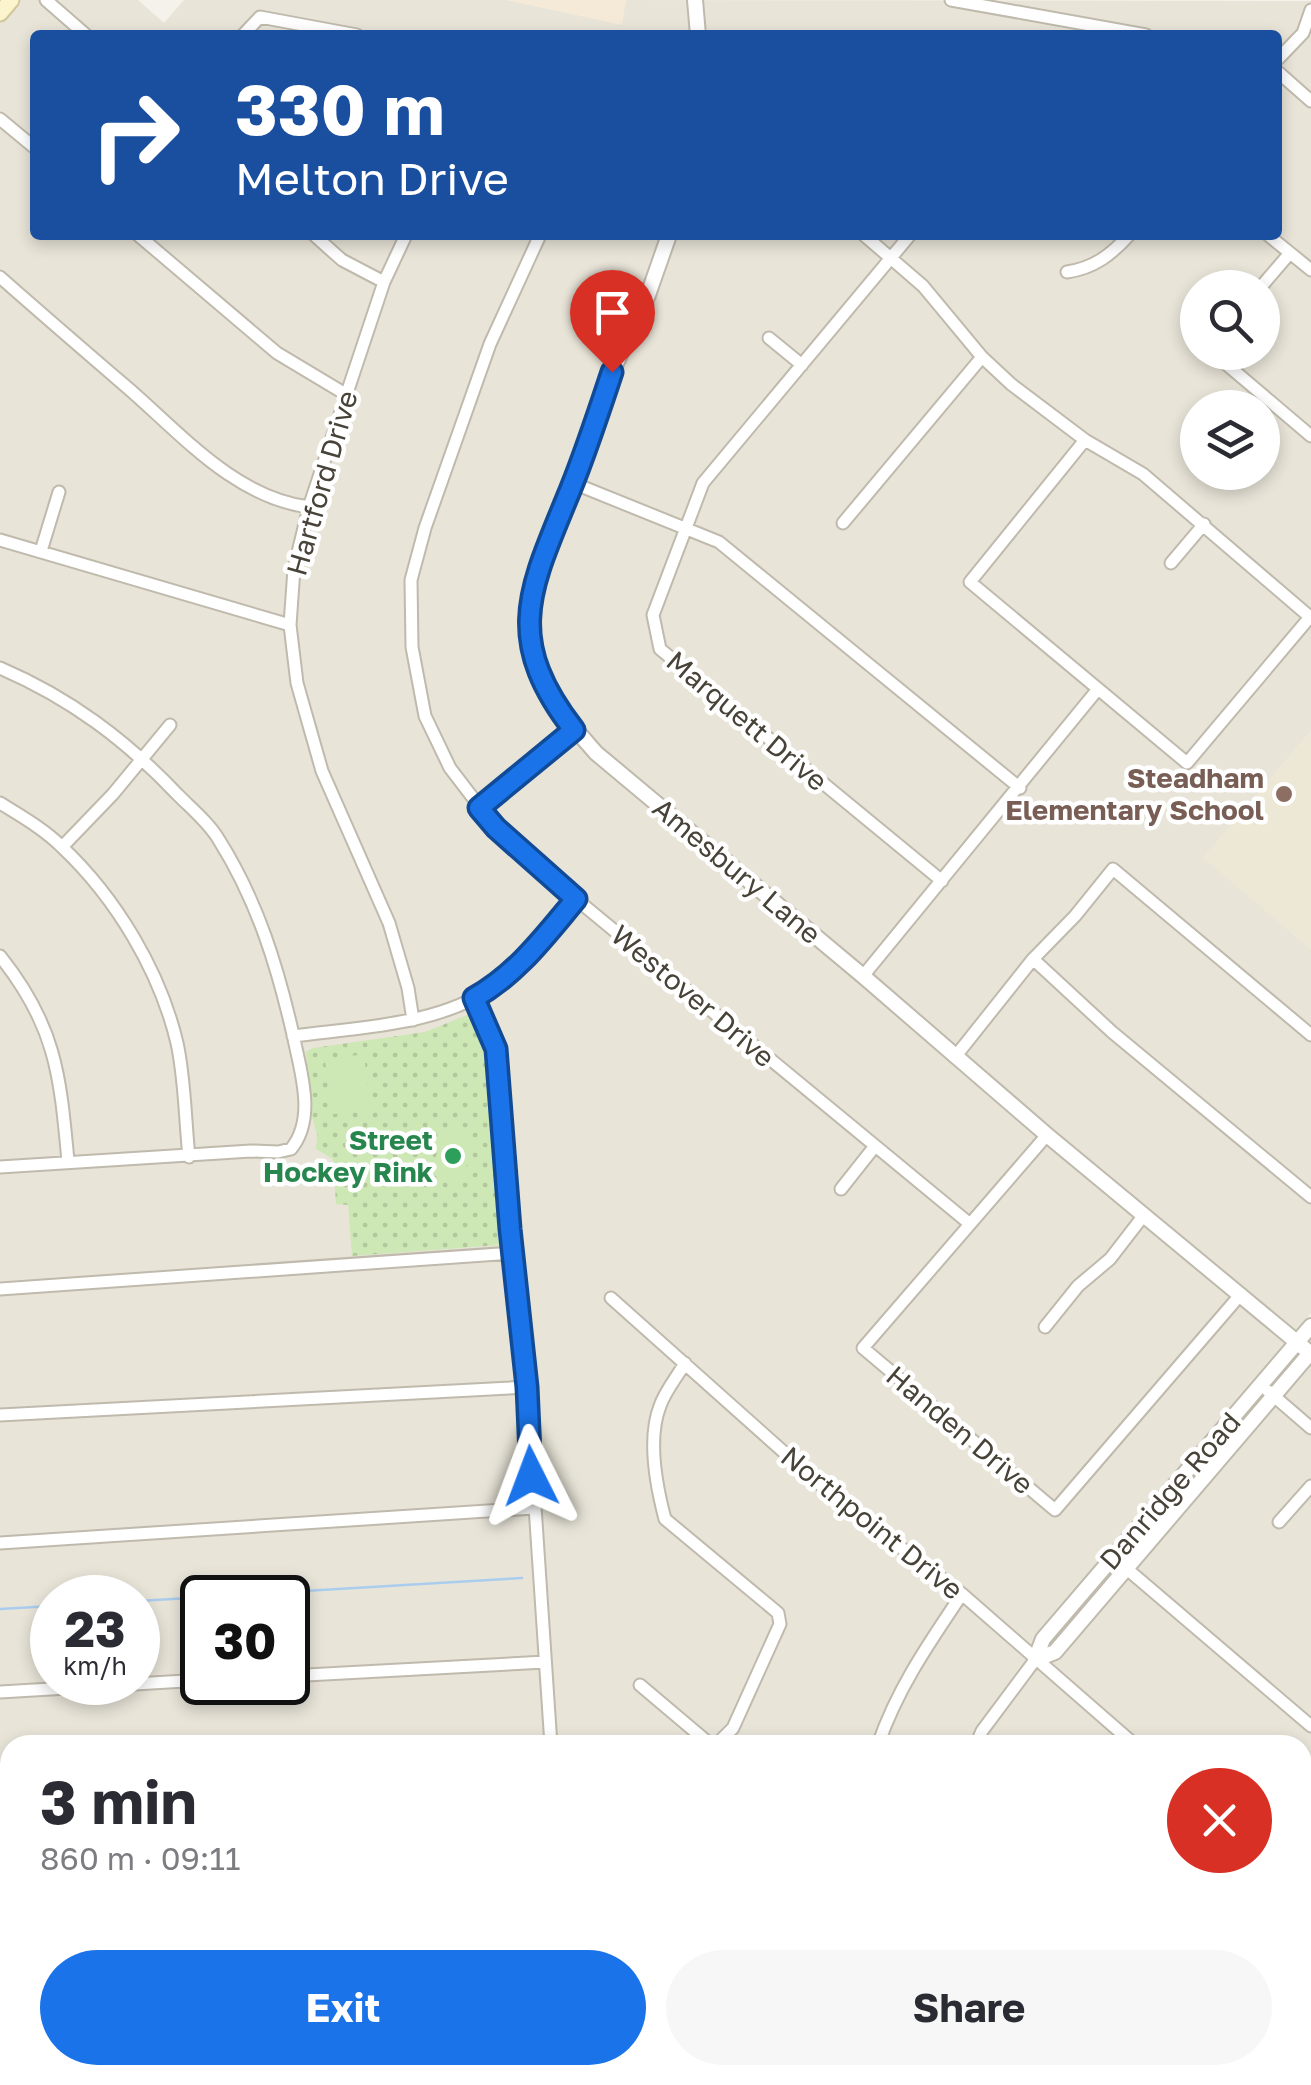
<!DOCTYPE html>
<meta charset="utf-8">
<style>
:root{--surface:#fff;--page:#f7f7f7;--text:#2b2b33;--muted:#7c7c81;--accent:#1a73e8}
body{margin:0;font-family:"Golos Text",sans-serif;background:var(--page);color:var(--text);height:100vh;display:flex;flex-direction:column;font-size:38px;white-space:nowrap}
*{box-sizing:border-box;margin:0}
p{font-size:32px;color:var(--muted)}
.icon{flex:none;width:55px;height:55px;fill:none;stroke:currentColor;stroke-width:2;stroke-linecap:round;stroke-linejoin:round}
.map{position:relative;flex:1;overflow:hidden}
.sheet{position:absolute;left:0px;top:1735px;width:1312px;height:350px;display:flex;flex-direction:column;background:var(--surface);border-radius:30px 30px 0 0;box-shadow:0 5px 15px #0003}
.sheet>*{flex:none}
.banner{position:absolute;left:30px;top:30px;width:1252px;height:210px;border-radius:10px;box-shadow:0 5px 15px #0003;background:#1a4fa0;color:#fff;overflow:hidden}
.fabs{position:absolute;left:1180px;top:270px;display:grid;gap:20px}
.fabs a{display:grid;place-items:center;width:100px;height:100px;border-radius:50%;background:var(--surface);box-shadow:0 5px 15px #0003;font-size:50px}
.speed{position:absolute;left:30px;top:1575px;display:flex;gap:20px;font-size:50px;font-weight:700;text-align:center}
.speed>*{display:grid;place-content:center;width:130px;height:130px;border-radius:50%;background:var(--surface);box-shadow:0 5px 15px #0003;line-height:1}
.speed small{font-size:25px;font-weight:400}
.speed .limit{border:5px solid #111;border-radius:15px;background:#fff;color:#111}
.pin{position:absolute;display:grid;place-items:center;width:85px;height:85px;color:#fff;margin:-102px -42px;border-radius:50% 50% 50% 0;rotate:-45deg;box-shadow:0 0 10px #0007}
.pin .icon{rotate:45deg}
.me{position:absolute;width:110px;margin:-55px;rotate:357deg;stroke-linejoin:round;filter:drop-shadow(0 0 8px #0008)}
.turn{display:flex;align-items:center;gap:35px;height:210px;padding:0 40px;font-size:45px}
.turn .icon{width:130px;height:130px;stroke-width:2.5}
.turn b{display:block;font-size:70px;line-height:85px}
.round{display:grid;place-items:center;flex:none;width:105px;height:105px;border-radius:52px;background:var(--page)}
.head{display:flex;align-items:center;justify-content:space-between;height:170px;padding:0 40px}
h1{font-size:60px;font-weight:700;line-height:75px}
.primary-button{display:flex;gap:20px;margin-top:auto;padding:20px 40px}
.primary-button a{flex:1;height:115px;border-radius:60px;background:var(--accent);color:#fff;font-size:40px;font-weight:700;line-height:115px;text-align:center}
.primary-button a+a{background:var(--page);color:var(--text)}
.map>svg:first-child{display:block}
.residential{fill:#e8e4d8;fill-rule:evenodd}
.commercial{fill:#f5ead7}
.education{fill:#ede8d5}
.grass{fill:url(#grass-dots)}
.garden{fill:#cde7b5}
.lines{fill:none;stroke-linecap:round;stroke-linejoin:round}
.stream{stroke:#aacdee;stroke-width:2.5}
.minor-casing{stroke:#c0baad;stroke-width:15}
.tertiary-casing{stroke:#c0baad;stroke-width:18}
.secondary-casing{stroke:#d2c79b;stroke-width:19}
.minor{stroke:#fff;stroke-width:11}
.tertiary{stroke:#fff;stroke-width:14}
.secondary{stroke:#fcf4cc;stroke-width:15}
.route-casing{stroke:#114b97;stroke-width:25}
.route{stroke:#1a73e8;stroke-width:18}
.education-dot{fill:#8d6e63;stroke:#fff;stroke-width:4}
.leisure-dot{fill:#2e9e5b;stroke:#fff;stroke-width:4}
.labels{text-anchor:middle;stroke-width:9;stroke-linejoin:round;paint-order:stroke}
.street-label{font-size:28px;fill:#484338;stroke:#fff}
.education-label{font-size:28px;font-weight:bold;fill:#785e54;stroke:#fff;text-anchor:end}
.leisure-label{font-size:28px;font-weight:bold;fill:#27864d;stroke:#fff;text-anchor:end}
</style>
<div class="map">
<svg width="1311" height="2085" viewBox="0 0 1311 2085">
<defs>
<pattern id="grass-dots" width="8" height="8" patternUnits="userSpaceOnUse" patternTransform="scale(2.5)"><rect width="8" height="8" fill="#cde7b5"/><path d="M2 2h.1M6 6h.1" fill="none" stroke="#b2c79c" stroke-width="1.8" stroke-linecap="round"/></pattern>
</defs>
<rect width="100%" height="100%" fill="#f4f2ea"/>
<path class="residential" d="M20,0h118l26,23 20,-23h323l114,24 5,-24 685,1v730l-107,126 107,92v364l-12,16 12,11v745h-1311v-2062zM35,35h1243v200h-1243zM1198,288h64v64h-64zM1198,408h64v64h-64zM52,1598h86v84h-86zM202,1598h86v84h-86zM10,1745h1292v330h-1292z"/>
<path class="commercial" d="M507,0h119l-4,25z"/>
<path class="education" d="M1311,731v218l-108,-91z"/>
<path class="grass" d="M472,1013c27,72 23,155 28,232l-148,11 -4,-51 -12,-1 -3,-45 -17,-10 1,-15 -6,-21 -5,-61 7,-4 112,-16z"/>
<path class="garden" d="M364,1054l6,57 -38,3 -7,-54z
M448,1127l30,12 -20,47 -29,-13z"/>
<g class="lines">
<path class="stream" d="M138,1601l384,-23
M0,1609l52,-3"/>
<defs>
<path id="minor" d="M46,0l40,35
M951,0l195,35
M243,35l17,-18 97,18
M1278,59l25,-26 8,-23
M1278,72l33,29
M0,119l35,29
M138,235l139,118 70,42
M314,235l28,25 42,22
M406,235l-22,47 -75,225 -15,62 -4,56 7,58 25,88 67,152 19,65 5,32
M540,235l-50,109 -65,184 -14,52 1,67 13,69 25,52 46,60 80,71 394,325
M864,235l59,51 59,71 29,27 74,56 58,34 167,143 -123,146 -217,-181 115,-142
M910,235l-207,248 -50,132 7,34 282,232
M1268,235l43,35
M1067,272c27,-4 44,-17 62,-37
M0,277c43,38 86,75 129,112 53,46 107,109 180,118
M1260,288l30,-35
M769,338l33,27
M1212,352l99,84
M573,483l146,59 301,246
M843,523l139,-166
M0,540l290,85
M41,551l18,-59
M1171,563l33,-39
M0,668c70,30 126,72 178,127 14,14 31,28 41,45 39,62 59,128 75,199 7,34 22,80 -3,110l-13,3 -27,-1 -251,16
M0,803c21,13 44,26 62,44 54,51 98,124 115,196 8,36 8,77 12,114
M479,808l95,-78
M62,847l51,-53 57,-69
M0,956c56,70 60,119 68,205
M1033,959l79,73 199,165
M863,976l235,-287
M474,998l22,51 11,147 20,191 24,358
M293,1036c68,-9 145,-10 204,-51 31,-21 55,-57 79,-86
M955,1057l78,-98 42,-43 38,-47 198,166
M1047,1135l-184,213 192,162 186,-216
M841,1189l34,-43
M0,1289l512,-36
M611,1298l222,198 129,98 173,151
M1045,1327l33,-41 32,-27 34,-44
M685,1363c-8,14 -20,28 -25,43 -13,33 -4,79 5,113l113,94 2,11 -47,104 -17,17
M1268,1391l43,37
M0,1415l527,-28
M1279,1522l32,-36
M0,1543l533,-35
M1113,1557l198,169
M288,1676l257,-14
M640,1685l71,60
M0,1692l202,-12
M878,1745c19,-56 51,-102 84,-151
M976,1745l6,-14 53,-71
M0,1820h10
M1302,1877l9,7
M0,1949l10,-1
M1302,1951l9,-10
M0,2075l10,-1
M203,2075l1,10
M341,2075v10
M582,2075l1,10
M712,2075v10
M891,2075l12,10
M1105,2075l12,10
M1231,2085l8,-10"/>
<path id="tertiary" d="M695,0l3,35
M669,235l-21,60 -36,77 -39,111 -39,97 -6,45 9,43 12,31 47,54 267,223 184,159 263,218
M1035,1660l8,-21 268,-313
M1035,1660l20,-8 256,-300"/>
<path id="secondary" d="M0,13l11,-13"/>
</defs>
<use href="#minor" class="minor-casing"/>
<use href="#tertiary" class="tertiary-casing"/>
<use href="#secondary" class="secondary-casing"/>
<use href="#minor" class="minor"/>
<use href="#tertiary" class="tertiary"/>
<use href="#secondary" class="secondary"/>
</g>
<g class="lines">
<defs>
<path id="route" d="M531,1476l-4,-89 -17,-158 -14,-180 -22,-51c43,-24 71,-62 102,-99l-80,-71 -17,-20 95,-78c-73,-94 -43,-143 -3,-242 15,-37 28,-77 41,-116"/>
</defs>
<use href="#route" class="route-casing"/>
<use href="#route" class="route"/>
</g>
<circle class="education-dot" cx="1284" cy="794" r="10"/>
<circle class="leisure-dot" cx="453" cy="1156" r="10"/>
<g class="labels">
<g class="street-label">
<text transform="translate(322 483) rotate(-74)" y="10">Hartford Drive</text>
<text transform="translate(747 721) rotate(40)" y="10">Marquett Drive</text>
<text transform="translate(737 871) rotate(40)" y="10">Amesbury Lane</text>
<text transform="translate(693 996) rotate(40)" y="10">Westover Drive</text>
<text transform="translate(960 1430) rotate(40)" y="10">Handen Drive</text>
<text transform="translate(1170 1491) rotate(-49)" y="10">Danridge Road</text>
<text transform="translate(872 1523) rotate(39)" y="10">Northpoint Drive</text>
</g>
<g class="education-label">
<text x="1264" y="788">Steadham<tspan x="1264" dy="32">Elementary School</tspan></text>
</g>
<g class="leisure-label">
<text x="433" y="1150">Street<tspan x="433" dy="32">Hockey Rink</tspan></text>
</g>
</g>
</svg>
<div class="fabs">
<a><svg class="icon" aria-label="search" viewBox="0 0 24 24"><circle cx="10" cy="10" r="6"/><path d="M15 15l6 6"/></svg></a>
<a><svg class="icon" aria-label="layers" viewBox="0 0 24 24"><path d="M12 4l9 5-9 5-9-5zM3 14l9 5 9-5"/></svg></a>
</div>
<div class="speed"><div>23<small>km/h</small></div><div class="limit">30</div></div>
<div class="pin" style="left:612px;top:372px;background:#d93025"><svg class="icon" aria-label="arrive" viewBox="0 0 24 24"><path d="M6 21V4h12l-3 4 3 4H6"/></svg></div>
<svg class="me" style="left:531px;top:1476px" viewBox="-20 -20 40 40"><path d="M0-17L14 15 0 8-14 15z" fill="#1a73e8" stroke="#fff" stroke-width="4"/></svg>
<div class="banner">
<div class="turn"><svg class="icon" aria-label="right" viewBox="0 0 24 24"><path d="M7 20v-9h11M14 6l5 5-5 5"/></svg><div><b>330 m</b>Melton Drive</div></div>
</div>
<section class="sheet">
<div class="head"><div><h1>3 min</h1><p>860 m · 09:11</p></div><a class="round" style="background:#d93025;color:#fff"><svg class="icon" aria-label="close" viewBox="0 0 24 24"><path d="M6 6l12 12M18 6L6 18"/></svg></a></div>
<div class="primary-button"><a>Exit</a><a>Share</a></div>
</section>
</div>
